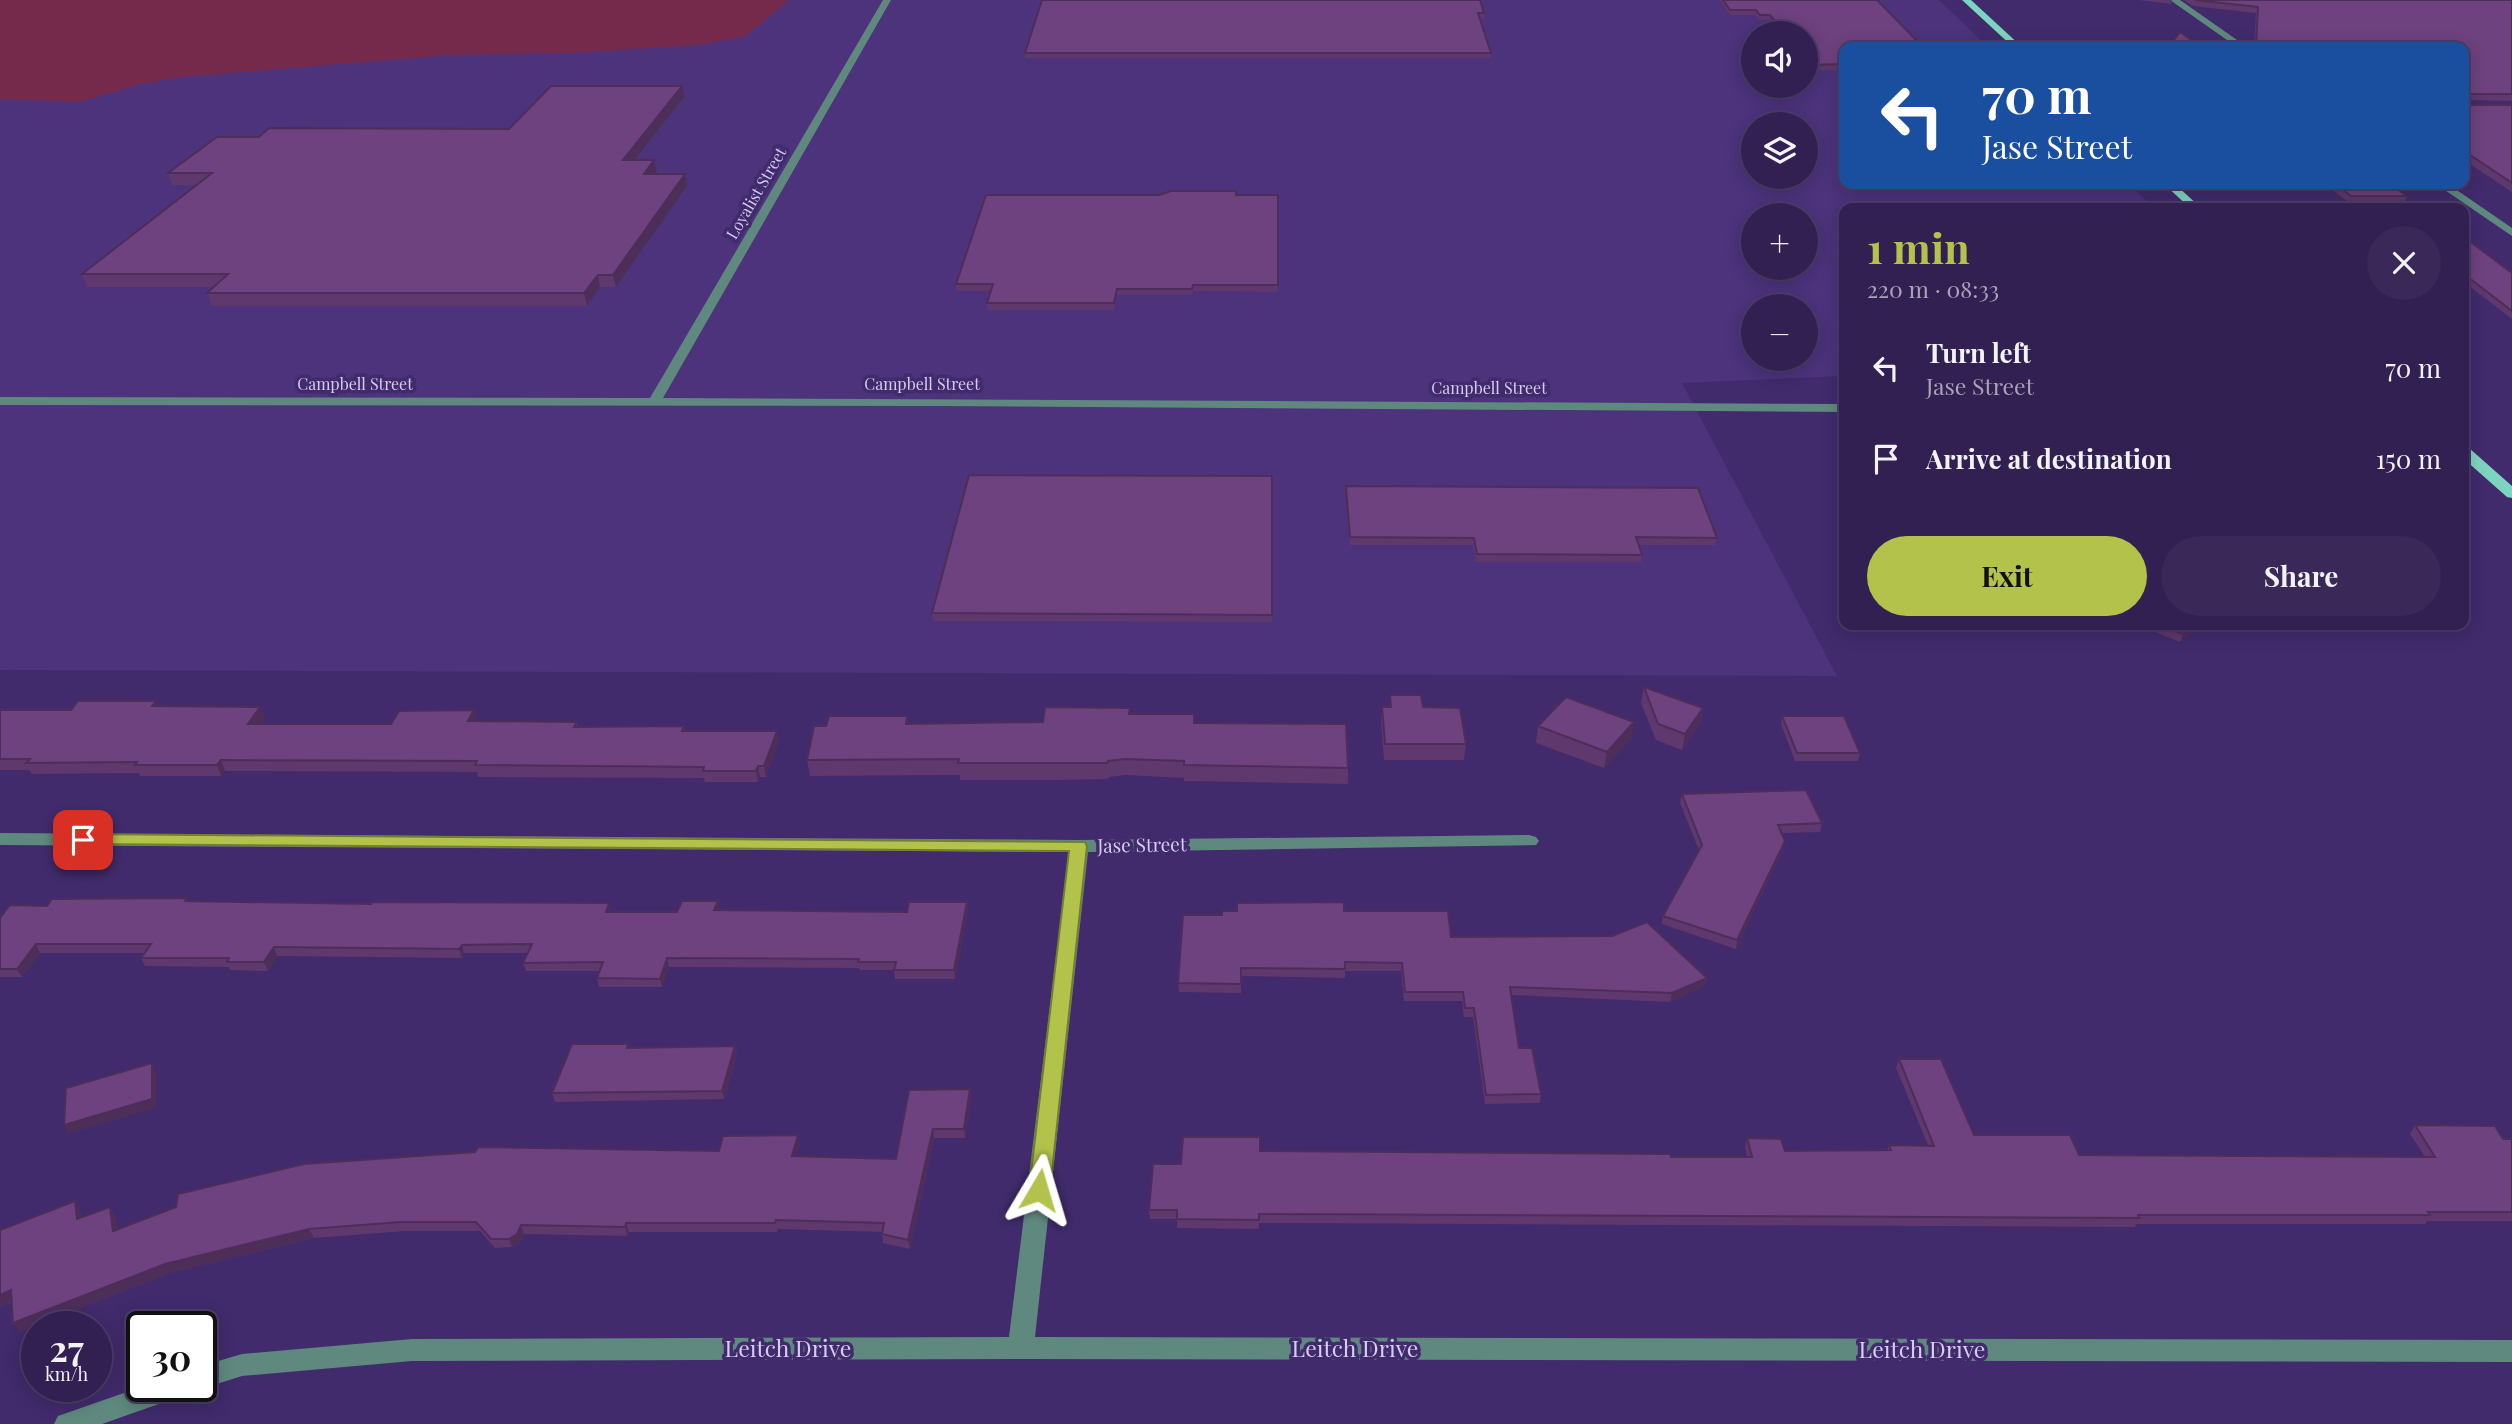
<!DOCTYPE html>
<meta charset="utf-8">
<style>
:root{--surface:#312051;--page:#392858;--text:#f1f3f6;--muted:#a8a3b7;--line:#4c3e68;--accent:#b3c24b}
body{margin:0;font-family:"Playfair Display",serif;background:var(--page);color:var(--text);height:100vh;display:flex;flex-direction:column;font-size:26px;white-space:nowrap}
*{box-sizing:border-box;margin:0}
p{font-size:23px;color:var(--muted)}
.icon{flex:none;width:38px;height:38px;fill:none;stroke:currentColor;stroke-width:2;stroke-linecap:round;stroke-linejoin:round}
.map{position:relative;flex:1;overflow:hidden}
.drawer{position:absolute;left:1839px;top:203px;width:630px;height:427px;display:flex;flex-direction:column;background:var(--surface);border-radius:14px;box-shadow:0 4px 18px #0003,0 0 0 2px var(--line)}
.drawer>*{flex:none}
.top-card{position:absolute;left:1839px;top:42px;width:630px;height:147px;border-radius:14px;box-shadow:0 4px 18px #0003,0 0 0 2px var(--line);background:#1a4fa0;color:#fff;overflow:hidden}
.tools{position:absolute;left:1741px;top:21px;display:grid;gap:14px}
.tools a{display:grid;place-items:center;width:77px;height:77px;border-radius:50%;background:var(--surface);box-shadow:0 4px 18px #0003,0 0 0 2px var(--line);font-size:35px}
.speed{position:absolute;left:21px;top:1311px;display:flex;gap:14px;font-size:35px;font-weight:700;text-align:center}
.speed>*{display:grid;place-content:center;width:91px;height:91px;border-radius:50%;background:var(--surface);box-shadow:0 4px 18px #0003,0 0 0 2px var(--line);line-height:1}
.speed small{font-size:18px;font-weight:400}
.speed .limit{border:4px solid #111;border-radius:10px;background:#fff;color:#111}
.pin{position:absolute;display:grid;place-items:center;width:60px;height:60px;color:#fff;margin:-30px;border-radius:14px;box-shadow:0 4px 10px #0006}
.me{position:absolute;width:77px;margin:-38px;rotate:7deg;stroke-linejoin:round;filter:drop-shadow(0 0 5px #0008)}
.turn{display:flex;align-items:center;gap:24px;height:147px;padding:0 28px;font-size:32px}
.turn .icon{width:91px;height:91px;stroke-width:2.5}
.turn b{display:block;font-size:49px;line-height:60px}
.round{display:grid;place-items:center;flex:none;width:74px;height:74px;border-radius:37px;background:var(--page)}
.head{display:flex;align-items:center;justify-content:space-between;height:119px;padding:0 28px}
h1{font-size:42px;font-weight:700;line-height:52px;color:var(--accent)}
.cta{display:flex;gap:14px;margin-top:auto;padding:14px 28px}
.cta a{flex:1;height:80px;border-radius:42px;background:var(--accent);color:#111;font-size:28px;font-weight:700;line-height:80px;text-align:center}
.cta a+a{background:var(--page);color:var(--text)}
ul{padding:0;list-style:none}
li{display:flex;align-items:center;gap:21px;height:91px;padding:0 28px}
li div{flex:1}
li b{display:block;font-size:26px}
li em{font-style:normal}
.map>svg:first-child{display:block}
.built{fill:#4c337c;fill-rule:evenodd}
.green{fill:#762a4b}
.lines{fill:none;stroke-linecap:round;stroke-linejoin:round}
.minor{fill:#5f897e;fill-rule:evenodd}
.major{fill:#7cd5bf;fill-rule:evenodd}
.wall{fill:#5f386d}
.shaded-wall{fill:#4d2e59}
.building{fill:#6e417f;stroke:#4d2e59;stroke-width:2}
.route{fill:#b3c24b;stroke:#747e31;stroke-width:2}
.labels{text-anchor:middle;stroke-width:7;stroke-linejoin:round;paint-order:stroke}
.far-street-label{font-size:16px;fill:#d5ccf3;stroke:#412b6c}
.street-label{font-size:19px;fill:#d5ccf3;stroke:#412b6c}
.near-street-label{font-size:23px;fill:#d5ccf3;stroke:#412b6c}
</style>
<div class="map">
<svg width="2512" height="1424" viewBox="0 0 2512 1424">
<rect width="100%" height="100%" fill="#412b6c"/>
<path class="built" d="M0,0h1939l49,47h-144v137h285l25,24h-310v168l-162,7 155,293 -1837,-6zM1754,33h52v53h-52zM1754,124h52v53h-52zM1754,215h52v53h-52zM1754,306h52v53h-52z"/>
<path class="green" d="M0,0h789l-43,36 -47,9 -128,8 -119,2 -271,22 -40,7 -62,18 -79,-3z"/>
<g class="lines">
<path class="minor" d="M883,0h8l-228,398 1181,6v8l-901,-6 -943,-1v-8l650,1z
M2170,0h10l67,47h-10z
M2436,184h12l64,44v8z
M0,833l1079,7 450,-5 7,2 3,4 -3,4 -448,7 -53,485 1477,3v22l-1491,-3 -609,2 -170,15 -41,13 -9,-3h9v-20l41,-12 170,-15 597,-2 60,-485 -1069,-7z
M144,1386h47l-4,8 -85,30h-48l4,-8z"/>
<path class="major" d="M1962,0h9l51,47h-9z
M2164,184h11l26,24h-11z
M2464,447l5,1 43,38v12l-5,-1 -43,-38z"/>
</g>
<path class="wall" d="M1719,0h158l-33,47v23h-36l-2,-3v-34h-26l-10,-13h-11l-4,-5h-25z
M2138,0h34l-1,4z
M2184,0h328v101l-47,-1 -1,-53h-210l2,-34 -63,-7z
M1484,13v5h-4l11,35v5h-466v-5z
M684,97l-49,63h19l3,12 -2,2 32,12 -71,101h-16l-13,19h-375l-5,-13 7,-6h-127l-5,-13 115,-89h-25l-4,-12 91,-36 250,-8z
M2464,102l3,3h45v87l-48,-32z
M2325,184h65l17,12 -2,6h-57z
M1236,195h42v97l-85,-1 -1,4h-75l-3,15h-127v-7l4,-12h-35v-7z
M2464,237l48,36v46l-48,-37z
M1272,476v146l-339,-1 -1,-8z
M1346,486l371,52 -2,7h-76l3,10 -1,7h-165l-3,-17h-123z
M2138,625h61l-19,17z
M1644,687l59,21 -3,16 -18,26 -26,-10 -15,-37z
M1390,695l33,12 43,37 -2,16h-80l-3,-37 1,-16h8z
M159,706l101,1 5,11 -5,6h131l86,-3 100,1 1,5 106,-1 1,5 94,11 -13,35h-6l-2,5h-53l-1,-4 -226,-1 -1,-5 -252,-1 -4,5h-81l-1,-3 -107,1 -3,-4h-29v-60h71z
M1130,714l65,9 153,45v16l-164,-3v-3l-58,-3 -17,2 -1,2 -48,1h-100v-5l-150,1 -3,-16 19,-34 81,-10 1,8 135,-2z
M1782,716l78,37 -2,8h-63l-14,-37z
M1538,726l94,12 -28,30 -68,-25z
M1682,794l140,29 -2,9 -38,1 3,8 -2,8 -47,100 -74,-25 1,-8 36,-66 -19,-47z
M188,901l424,11h65l41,-11 1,9 188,2 61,-2 -13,69h-60l-1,-9h-34l-1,-2 -190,-1 -7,20h-63l-2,-9 3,-7h-74l-3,-8 5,-10h-64l-2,5 -185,-2 -9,15 -38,-1 -1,-3 -84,-1 -4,-8 3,-5h-104l-18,24h-22v-59l47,-12z
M1344,911l107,26 256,41 -2,8 -35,16 -159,-7 8,53 22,46 -1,9 -55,1 -12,-87h-9l-2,-16h-58l-3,-30h-56v7l-104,-2v17l-62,-1 -1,-9 44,-68z
M628,1044l1,4 106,-2 2,9 -13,44 -169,3 -3,-9z
M1899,1059l75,76 105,20 346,2 -15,-23 5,-9 88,14h9v82h-85l-2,3h-289l-1,3 -876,-4v6l-82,-1v-9h-27l-1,-9 32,-46 79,-13 411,6h76l-2,-10 2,-9 38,13 102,-1 2,-5h39l-32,-77z
M970,1089l1,9 -6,40h-31l-24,111 -27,-6 -1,-11 -104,-3 -1,3h-148l-2,4 -103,-2 -4,9 -8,4 -17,1 -15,-17h-75l-91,7 -144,35 -151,59 -7,-30 -12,5v-77l80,-20 1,8 29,-11 5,9 2,14 602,-79 81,-7 -4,12 100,3z"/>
<path class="shaded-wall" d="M682,86l2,11 -58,74 -3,-11z
M654,160l3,12 -11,14 -2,-12z
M685,174l2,12 -71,101 -3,-12z
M598,275l2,12 -13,19 -3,-13z
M2193,625h6l-19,17 3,-8z
M260,707l5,11 -13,17 -4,-11z
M1703,708l-3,16 -18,26 3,-16z
M474,710l3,11h-9z
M1634,722l-2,16 -28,30 3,-16z
M777,731l2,11 -13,35 -2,-11z
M221,760l4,11 -4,5 -4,-11z
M758,766l2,11 -2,5 -2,-11z
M1785,841l-2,8 -47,100 1,-9z
M718,901l2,8 -4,10 -2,-9z
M967,902l1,8 -13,69 -1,-9z
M609,903l3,9h-6z
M36,944l4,9 -18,24 -5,-8z
M462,945l2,8 -2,5 -3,-9z
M274,947l3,9 -9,15 -4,-9z
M667,958l2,9 -7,20 -2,-8z
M1707,978l-2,8 -35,16 2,-9z
M735,1046l2,9 -13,44 -2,-8z
M152,1063l4,9v36l-88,26 -4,-9z
M970,1089l1,9 -6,40 -1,-9z
M933,1129l1,9 -24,111 -2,-9z
M798,1135l2,9 -6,21 -2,-9z
M75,1201l5,9 2,18 -5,-9z
M110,1207l5,9 3,24 -5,-9z
M626,1223l3,9 -2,4 -2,-9z
M521,1225l3,9 -4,9 -8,4 -3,-8z
M309,1229l5,9 -144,35 -151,59 -6,-9 152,-59z
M11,1290l5,9 -16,8v-12z"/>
<path class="building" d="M1042,0h438l4,13h-6l13,40h-466z
M1723,0h154l46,47h-79v17l-35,1 -3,-4v-28h-21l-15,-18h-10l-4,-5h-26z
M2195,0h317v94h-45l-3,8v-55h-208l2,-40z
M2180,32l21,15h-32z
M551,86h131l-59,74h31l-10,14h41l-72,101h-15l-14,18h-377l21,-19h-146l130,-101h-44l49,-36h42l10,-9 240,1z
M2464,102l3,3h45v78l-48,-32z
M2335,184h55l17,12h-56z
M1171,191h65v4h42v90h-85l-1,4h-75l-3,14h-127l6,-19h-37l30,-89h173z
M2464,237l48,36v38l-48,-37z
M969,475l303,1v139l-340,-2z
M1346,486l352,2 19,50 -81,-1 6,18 -165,-1 -3,-16 -124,-1z
M2160,625h33l-10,9z
M1644,687l59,21 -18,26 -27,-10z
M1390,695h31l2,12 37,1 6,36h-81l-3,-37h9z
M1566,697l68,25 -27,30 -69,-26z
M78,701h78l-4,5 108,1 -12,17h143l8,-13 75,-1 -6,11 109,1 -3,5 110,-1 -2,5h95l-13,35h-6l-2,5h-53l1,-4 -229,-2 2,-4 -256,-1 -4,5h-82l2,-3 -111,1 4,-4h-30v-49h71z
M1045,707l85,1 -1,6h65v9l152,1 2,44 -164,-3v-4l-59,-2 -17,2 -1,2h-149l1,-4 -152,1 7,-34h12l3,-10h78l-1,8 137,-2z
M1782,716h62l16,37h-63z
M1806,790l16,33 -44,2 7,16 -48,99 -74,-24 39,-71 -20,-51z
M187,898l-2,3 186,3 1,-2 237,1 -3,9h71l5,-11h36l-4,9 193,2 2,-10h58l-13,68h-60l2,-8h-38l1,-3 -192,-1 -7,21 -63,-1 6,-16 -80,1 9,-19 -70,1 -3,4 -185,-2 -10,15h-37l2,-4h-88l10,-14h-115l-19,25h-17v-51l10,-13 37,1 5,-7z
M1344,902v9h104l3,26 161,-1 35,-14 60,56 -35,15 -162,-6 9,61h13l9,46 -55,1 -12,-87h-9l-2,-16h-58l-3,-29 -57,-1v7l-104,-1v16l-63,-1 5,-68h39v-4h15v-8z
M572,1044h56l-1,4 108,-2 -13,45 -170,2z
M1899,1059h42l33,76h96l9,20 356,2 -20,-32 80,1 8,13h9v73h-84l2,3h-292l1,3 -880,-4v6l-82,-1v-9h-28l4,-46h28l2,-27h77v14l410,3 1,3h81l-5,-19 34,1 4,12 106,-1 -2,-5 45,1z
M152,1063v36l-88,26 2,-37z
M970,1089l-6,40h-31l-25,111 -26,-6 2,-11 -108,-3 -1,3h-149l-1,4 -104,-2 -4,9 -8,5h-18l-15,-17h-75l-92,7 -144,35 -152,59 -2,-33 -11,5v-65l75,-29 2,18 33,-12 3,24 63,-24 2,-13 126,-30 171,-12 3,-5 241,4 4,-15 75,-1 -6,21 104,3 13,-69z"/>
<path class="route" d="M83,834l1002,8 2,4 -37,344 -3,6 -8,2 -7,-2 -3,-6 40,-339 -992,-7 -3,-4 3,-4z"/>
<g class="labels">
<g class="far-street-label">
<text transform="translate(756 193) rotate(-60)" y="6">Loyalist Street</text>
<text x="355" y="390">Campbell Street</text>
<text x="922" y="390">Campbell Street</text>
<text x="1489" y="394">Campbell Street</text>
</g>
<g class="street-label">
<text transform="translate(1142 845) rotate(-1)" y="7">Jase Street</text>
</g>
<g class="near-street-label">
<text x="788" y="1357">Leitch Drive</text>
<text x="1355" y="1357">Leitch Drive</text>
<text x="1922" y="1358">Leitch Drive</text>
</g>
</g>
</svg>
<div class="tools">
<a><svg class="icon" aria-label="sound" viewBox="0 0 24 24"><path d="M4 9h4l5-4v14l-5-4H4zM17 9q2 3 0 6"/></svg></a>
<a><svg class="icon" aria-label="layers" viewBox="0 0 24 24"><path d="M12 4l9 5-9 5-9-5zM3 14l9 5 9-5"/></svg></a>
<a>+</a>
<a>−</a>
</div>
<div class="speed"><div>27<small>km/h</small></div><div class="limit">30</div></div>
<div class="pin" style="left:83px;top:840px;background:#d93025"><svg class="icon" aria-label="arrive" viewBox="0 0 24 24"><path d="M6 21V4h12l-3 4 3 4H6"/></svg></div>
<svg class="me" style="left:1039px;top:1190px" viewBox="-20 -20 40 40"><path d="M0-17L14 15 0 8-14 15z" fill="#b3c24b" stroke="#fff" stroke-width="4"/></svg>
<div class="top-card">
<div class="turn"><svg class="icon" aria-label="left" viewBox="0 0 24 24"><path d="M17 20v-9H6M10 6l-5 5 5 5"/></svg><div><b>70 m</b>Jase Street</div></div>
</div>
<section class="drawer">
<div class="head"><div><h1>1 min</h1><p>220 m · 08:33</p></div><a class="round"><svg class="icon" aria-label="close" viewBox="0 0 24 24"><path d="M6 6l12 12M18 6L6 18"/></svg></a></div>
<ul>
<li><svg class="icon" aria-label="left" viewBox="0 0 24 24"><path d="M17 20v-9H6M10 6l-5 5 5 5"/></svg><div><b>Turn left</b><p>Jase Street</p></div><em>70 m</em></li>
<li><svg class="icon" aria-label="arrive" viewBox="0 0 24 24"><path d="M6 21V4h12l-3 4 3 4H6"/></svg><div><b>Arrive at destination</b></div><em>150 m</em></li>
</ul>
<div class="cta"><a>Exit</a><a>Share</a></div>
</section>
</div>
